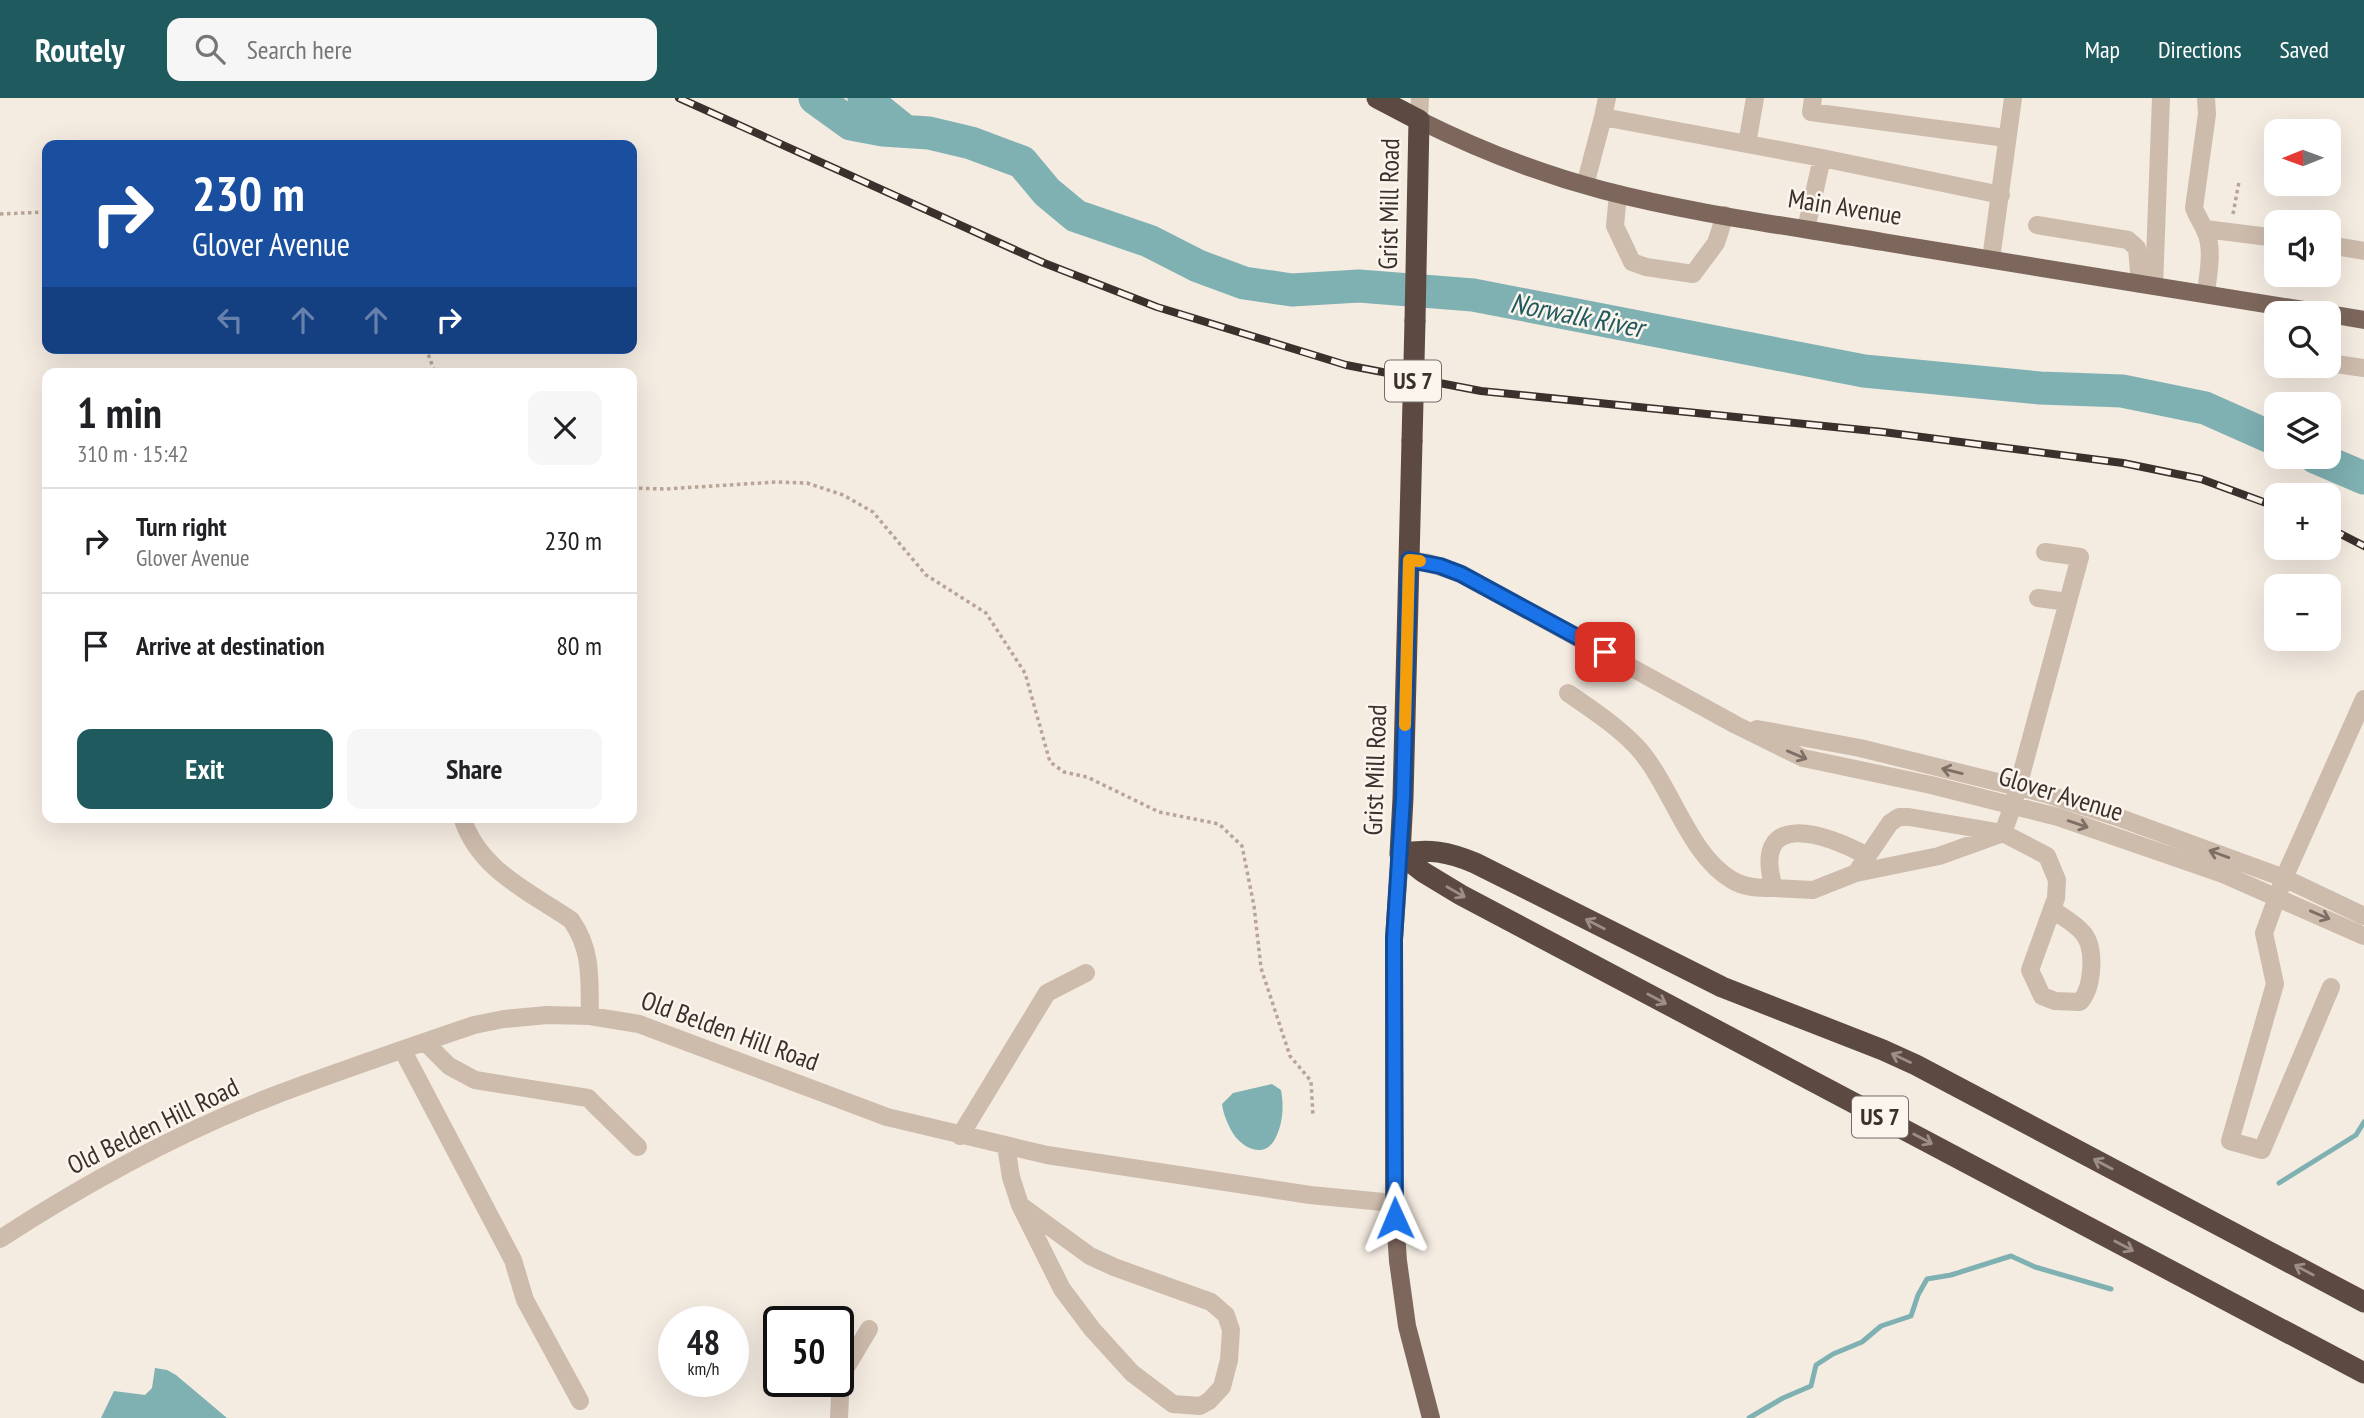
<!DOCTYPE html>
<meta charset="utf-8">
<style>
:root{--surface:#fff;--page:#f6f6f6;--text:#202124;--muted:#757577;--line:#e0e0e0;--accent:#1f5a5e}
body{margin:0;font-family:"PT Sans Narrow",sans-serif;background:var(--page);color:var(--text);height:100vh;display:flex;flex-direction:column;font-size:26px;white-space:nowrap}
*{box-sizing:border-box;margin:0}
p{font-size:23px;color:var(--muted)}
.icon{flex:none;width:38px;height:38px;fill:none;stroke:currentColor;stroke-width:2;stroke-linecap:round;stroke-linejoin:round}
.map{position:relative;flex:1;overflow:hidden}
.details{position:absolute;left:42px;top:270px;width:595px;height:455px;display:flex;flex-direction:column;background:var(--surface);border-radius:14px;box-shadow:0 7px 28px #0002}
.details>*{flex:none}
.guide{position:absolute;left:42px;top:42px;width:595px;height:214px;border-radius:14px;box-shadow:0 7px 28px #0002;background:#1a4fa0;color:#fff;overflow:hidden}
.needle{width:46px;rotate:269deg}
.buttons{position:absolute;left:2264px;top:21px;display:grid;gap:14px}
.buttons a{display:grid;place-items:center;width:77px;height:77px;border-radius:14px;background:var(--surface);box-shadow:0 7px 28px #0002;font-size:35px}
.speed{position:absolute;left:658px;top:1208px;display:flex;gap:14px;font-size:35px;font-weight:700;text-align:center}
.speed>*{display:grid;place-content:center;width:91px;height:91px;border-radius:50%;background:var(--surface);box-shadow:0 7px 28px #0002;line-height:1}
.speed small{font-size:18px;font-weight:400}
.speed .limit{border:4px solid #111;border-radius:10px;background:#fff;color:#111}
.pin{position:absolute;display:grid;place-items:center;width:60px;height:60px;color:#fff;margin:-30px;border-radius:14px;box-shadow:0 4px 10px #0006}
.me{position:absolute;width:77px;margin:-38px;rotate:359deg;stroke-linejoin:round;filter:drop-shadow(0 0 5px #0008)}
.turn{display:flex;align-items:center;gap:24px;height:147px;padding:0 35px;font-size:32px}
.turn .icon{width:91px;height:91px;stroke-width:2.5}
.turn b{display:block;font-size:49px;line-height:60px}
.lanes{display:flex;align-items:center;height:66px;padding:0 35px;background:#0003;justify-content:center;gap:35px;direction:ltr}
.lanes .off{opacity:.35}
.round{display:grid;place-items:center;flex:none;width:74px;height:74px;border-radius:14px;background:var(--page)}
.head{display:flex;align-items:center;justify-content:space-between;height:119px;padding:0 35px}
h1{font-size:42px;font-weight:600;line-height:52px}
.button{display:flex;gap:14px;margin-top:auto;padding:14px 35px}
.button a{flex:1;height:80px;border-radius:14px;background:var(--accent);color:#fff;font-size:28px;font-weight:600;line-height:80px;text-align:center}
.button a+a{background:var(--page);color:var(--text)}
ul{padding:0;list-style:none}
li{display:flex;align-items:center;gap:21px;height:105px;padding:0 35px;border-top:2px solid var(--line)}
li div{flex:1}
li b{display:block;font-size:26px}
li em{font-style:normal}
header{display:flex;align-items:center;gap:42px;box-sizing:border-box;height:98px;padding:0 35px;background:var(--accent);color:#fff}
header strong{font-size:33px}
nav{display:flex;gap:38px;margin-inline-start:auto;font-size:24px}
.search{width:490px;height:63px;background:var(--page);display:flex;align-items:center;gap:18px;box-sizing:border-box;padding:0 24px;border-radius:14px;color:var(--muted);font-size:26px}
.map>svg:first-child{display:block}
.water{fill:#7fb0b2}
.lines{fill:none;stroke-linecap:round;stroke-linejoin:round}
.stream{stroke:#7fb0b2;stroke-width:5}
.river{stroke:#7fb0b2;stroke-width:33}
.path{stroke:#b9a596;stroke-width:3.5;stroke-dasharray:3.5 3.5;stroke-linecap:butt}
.minor{stroke:#cdbbac;stroke-width:18}
.major{stroke:#7d675c;stroke-width:18}
.highway{stroke:#5c4a42;stroke-width:21}
.rail-casing{stroke:#3b302b;stroke-width:8}
.rail{stroke:#fbf5ee;stroke-width:5;stroke-dasharray:16;stroke-linecap:butt}
.highway-bridge{stroke:#5c4a42;stroke-width:21}
.oneway{stroke:#7d6f65}
.oneway2{stroke:#9c8e87}
.route-casing{stroke:#114b97;stroke-width:18}
.route{stroke:#1a73e8;stroke-width:12}
.slow{stroke:#f59e0b;stroke-width:12}
.labels{text-anchor:middle;stroke-width:5;stroke-linejoin:round;paint-order:stroke}
.shield{fill:#fbf5ee;stroke:#756b66;stroke-width:2}
.shield-label{font-size:24px;font-weight:bold;fill:#3b302b}
.street-label{font-size:26px;fill:#3b302b;stroke:#fbf5ee}
.water-label{font-size:28px;font-style:italic;fill:#1f5a5e;stroke:#fbf5ee}
</style>
<header>
<strong>Routely</strong>
<div class="search"><svg class="icon" aria-label="search" viewBox="0 0 24 24"><circle cx="10" cy="10" r="6"/><path d="M15 15l6 6"/></svg>Search here</div>
<nav><a>Map</a><a>Directions</a><a>Saved</a></nav>
</header>
<div class="map">
<svg width="2364" height="1320" viewBox="0 0 2364 1320">
<rect width="100%" height="100%" fill="#f4ebe1"/>
<path class="water" d="M1272,986l9,6c3,16 2,34 -6,49 -12,22 -36,7 -44,-9 -4,-8 -8,-17 -9,-26l11,-11z
M155,1270l12,2 9,5 51,43h-126l13,-27 31,4 7,-7z"/>
<g class="lines">
<path class="stream" d="M2279,1085l77,-48 8,-13
M1749,1320l34,-20 28,-12 5,-21 17,-11 29,-12 19,-16 30,-10 7,-21 9,-16 24,-4 60,-19 24,11 76,22"/>
<path class="river" d="M815,0l36,26 32,6 46,3 42,10 51,19 25,30 29,24 73,25 49,25 46,17 48,7 67,-4 114,9 391,76 176,17 82,3 83,17 72,32
M864,0l41,33
M2315,359l49,21"/>
<path class="path" d="M0,116l47,-2
M2233,116l6,-32
M426,250l9,25
M632,390l33,1 111,-7 31,1 36,12 30,17 53,63 60,38 39,60 25,89 14,10 23,5 72,35 60,12 23,22 12,60 7,62 29,88 21,25 2,36"/>
<path class="minor" d="M1813,0l-2,14 195,26
M1603,19l4,-19
M1419,22l1,-22
M1747,46l8,-46
M1822,60l179,37
M1585,87l18,-68 219,41 -16,71
M1618,96l-3,32 17,36 14,5 47,7 23,-31 9,-28
M2037,127l91,15 9,8 3,36
M2205,131l72,9
M2329,147l35,6
M1991,161l22,-161
M2154,188l7,-188
M2206,196c1,-15 6,-34 3,-50 -1,-13 -10,-23 -15,-36l13,-94 -1,-16
M2329,265l35,5
M1409,462l20,3 32,11 275,151 67,33 128,27 127,32 165,57 141,62
M2038,500l30,4
M1568,595c23,16 48,32 68,53 35,37 52,109 96,134 13,8 28,8 42,8
M1757,631l103,19 186,46 74,24 164,60 80,38
M462,719c16,52 66,74 109,103 22,31 18,60 19,96
M1867,758c-41,-23 -117,-48 -93,32l39,2 43,-17 34,-50 9,-6h10l94,16 44,23 10,24 -1,18 -26,72 12,26 13,5 25,1c13,-14 16,-54 3,-69 -8,-10 -21,-16 -31,-24
M1856,775l83,-17 64,-23 10,-28 67,-248 -35,-5
M2331,889l-69,163 -32,-9 45,-157 -11,-51 20,-55 80,-179
M425,944l24,24 26,14 113,18 50,49
M403,953l110,209 12,40 55,101
M960,1038l87,-143 39,-20
M1006,1048l5,31 9,28 42,84 30,40 40,44 41,31 27,2 9,-5 13,-14 7,-27 2,-30 -5,-15 -15,-13 -97,-35 -24,-11 -70,-51
M0,1141c86,-56 178,-106 273,-143 66,-25 134,-48 201,-71l30,-6 43,-4 43,1 49,8 248,93 160,38 263,40 84,8
M839,1320l2,-42 28,-47"/>
<path class="major" d="M1419,22c58,29 119,53 183,70 92,24 187,36 281,52 146,24 293,48 439,71
M2329,216l35,6
M1400,756l-6,85v264l4,58 9,65 24,92"/>
<path class="highway" d="M1377,0l42,22 -4,201
M1400,756l23,18 38,23 903,478
M1400,756c28,-6 49,-2 75,9l247,124 161,63 33,15 448,237
M1400,756l3,-56 9,-357"/>
<defs>
<path id="rail" d="M679,0l365,165 113,44 189,58 135,26 402,41 240,31 78,16 76,28
M2329,430l35,18"/>
</defs>
<use href="#rail" class="rail-casing"/>
<use href="#rail" class="rail"/>
<path class="highway-bridge" d="M1412,343l3,-120"/>
</g>
<defs><path id="oneway-shaft" d="M-6 0H5M1.5-3L5.5 0L1.5 3" fill="none" stroke-width="1.6" stroke-linecap="round" stroke-linejoin="round" transform="scale(1.75)"/></defs>
<g class="oneway">
<use href="#oneway-shaft" transform="translate(1797 657) rotate(23)"/>
<use href="#oneway-shaft" transform="translate(1952 673) rotate(-166)"/>
<use href="#oneway-shaft" transform="translate(2078 726) rotate(19)"/>
<use href="#oneway-shaft" transform="translate(2219 756) rotate(-160)"/>
<use href="#oneway-shaft" transform="translate(2320 817) rotate(23)"/>
</g>
<g class="oneway2">
<use href="#oneway-shaft" transform="translate(1456 794) rotate(30)"/>
<use href="#oneway-shaft" transform="translate(1595 826) rotate(-153)"/>
<use href="#oneway-shaft" transform="translate(1657 901) rotate(28)"/>
<use href="#oneway-shaft" transform="translate(1901 960) rotate(-155)"/>
<use href="#oneway-shaft" transform="translate(1923 1041) rotate(28)"/>
<use href="#oneway-shaft" transform="translate(2103 1066) rotate(-152)"/>
<use href="#oneway-shaft" transform="translate(2124 1148) rotate(28)"/>
<use href="#oneway-shaft" transform="translate(2304 1172) rotate(-152)"/>
</g>
<g class="lines">
<defs>
<path id="route" d="M1395,1120l-1,-279 9,-141 6,-238 31,6 21,8 144,78"/>
</defs>
<use href="#route" class="route-casing"/>
<use href="#route" class="route"/>
<path class="slow" d="M1405,627l4,-165 11,1"/>
</g>
<g class="labels">
<g class="shield">
<rect x="1385" y="262.5" width="56" height="41" rx="5"/>
<rect x="1852" y="998.5" width="56" height="41" rx="5"/>
</g>
<g class="shield-label">
<text x="1413" y="291">US 7</text>
<text x="1880" y="1027">US 7</text>
</g>
<g class="street-label">
<text transform="translate(1389 106) rotate(-89)" y="9">Grist Mill Road</text>
<text transform="translate(1845 109) rotate(9)" y="9">Main Avenue</text>
<text transform="translate(1375 672) rotate(-88)" y="9">Grist Mill Road</text>
<text transform="translate(2061 696) rotate(17)" y="9">Glover Avenue</text>
<text transform="translate(730 933) rotate(20)" y="9">Old Belden Hill Road</text>
<text transform="translate(153 1028) rotate(-26)" y="9">Old Belden Hill Road</text>
</g>
<g class="water-label">
<text transform="translate(1577 217) rotate(11)" y="10">Norwalk River</text>
</g>
</g>
</svg>
<div class="buttons">
<a><svg class="needle" viewBox="-14 -14 28 28"><path d="M0-13l5 13h-10z" fill="#e53935"/><path d="M0 13l5-13h-10z" fill="#757577"/></svg></a>
<a><svg class="icon" aria-label="sound" viewBox="0 0 24 24"><path d="M4 9h4l5-4v14l-5-4H4zM17 9q2 3 0 6"/></svg></a>
<a><svg class="icon" aria-label="search" viewBox="0 0 24 24"><circle cx="10" cy="10" r="6"/><path d="M15 15l6 6"/></svg></a>
<a><svg class="icon" aria-label="layers" viewBox="0 0 24 24"><path d="M12 4l9 5-9 5-9-5zM3 14l9 5 9-5"/></svg></a>
<a>+</a>
<a>−</a>
</div>
<div class="speed"><div>48<small>km/h</small></div><div class="limit">50</div></div>
<div class="pin" style="left:1605px;top:554px;background:#d93025"><svg class="icon" aria-label="arrive" viewBox="0 0 24 24"><path d="M6 21V4h12l-3 4 3 4H6"/></svg></div>
<svg class="me" style="left:1395px;top:1120px" viewBox="-20 -20 40 40"><path d="M0-17L14 15 0 8-14 15z" fill="#1a73e8" stroke="#fff" stroke-width="4"/></svg>
<div class="guide">
<div class="turn"><svg class="icon" aria-label="right" viewBox="0 0 24 24"><path d="M7 20v-9h11M14 6l5 5-5 5"/></svg><div><b>230 m</b>Glover Avenue</div></div>
<div class="lanes"><svg class="icon off" aria-label="left" viewBox="0 0 24 24"><path d="M17 20v-9H6M10 6l-5 5 5 5"/></svg><svg class="icon off" aria-label="ahead" viewBox="0 0 24 24"><path d="M12 20V5M6 11l6-6 6 6"/></svg><svg class="icon off" aria-label="ahead" viewBox="0 0 24 24"><path d="M12 20V5M6 11l6-6 6 6"/></svg><svg class="icon" aria-label="right" viewBox="0 0 24 24"><path d="M7 20v-9h11M14 6l5 5-5 5"/></svg></div>
</div>
<section class="details">
<div class="head"><div><h1>1 min</h1><p>310 m · 15:42</p></div><a class="round"><svg class="icon" aria-label="close" viewBox="0 0 24 24"><path d="M6 6l12 12M18 6L6 18"/></svg></a></div>
<ul>
<li><svg class="icon" aria-label="right" viewBox="0 0 24 24"><path d="M7 20v-9h11M14 6l5 5-5 5"/></svg><div><b>Turn right</b><p>Glover Avenue</p></div><em>230 m</em></li>
<li><svg class="icon" aria-label="arrive" viewBox="0 0 24 24"><path d="M6 21V4h12l-3 4 3 4H6"/></svg><div><b>Arrive at destination</b></div><em>80 m</em></li>
</ul>
<div class="button"><a>Exit</a><a>Share</a></div>
</section>
</div>
